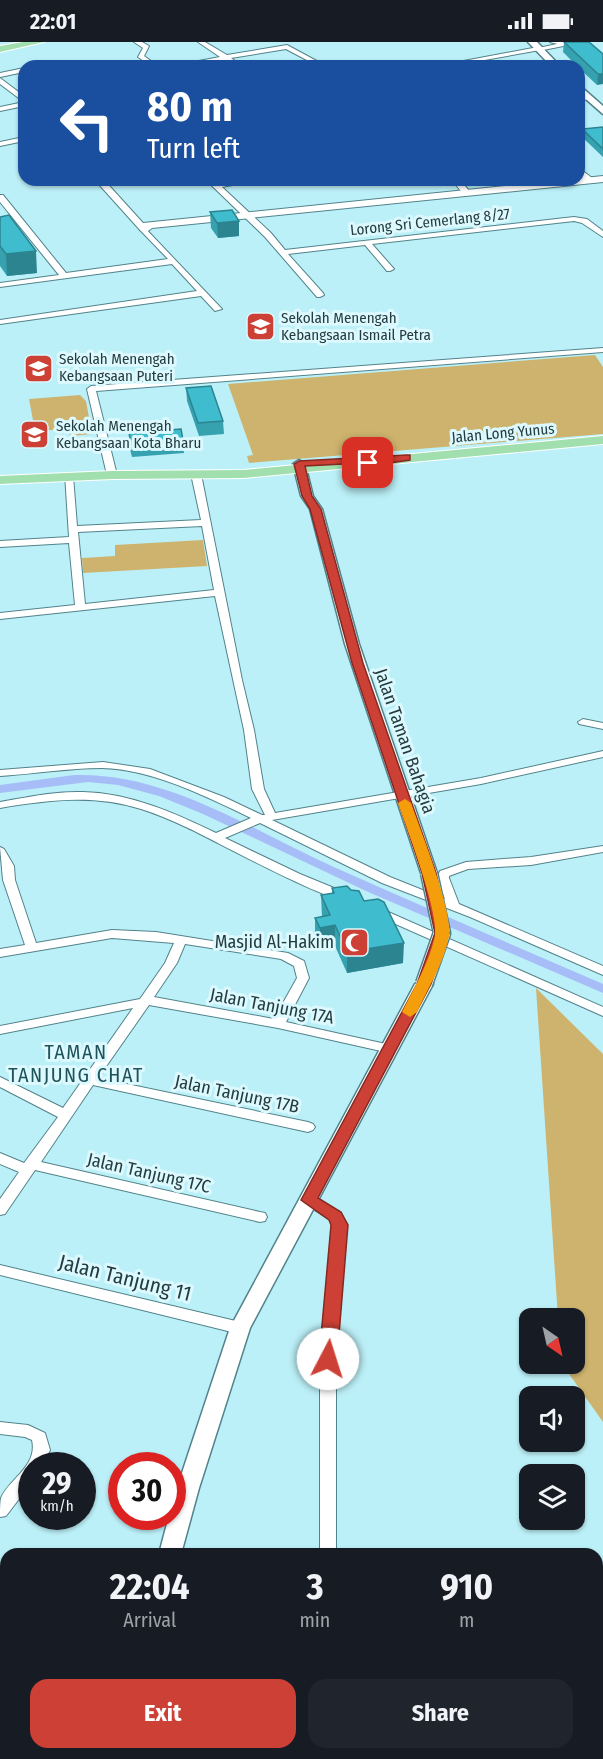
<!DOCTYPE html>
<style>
:root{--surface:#171b24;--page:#20242c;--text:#f1f3f6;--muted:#9ea1a6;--accent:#cd4035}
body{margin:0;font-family:"Fira Sans Condensed",sans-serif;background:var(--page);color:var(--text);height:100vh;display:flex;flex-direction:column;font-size:22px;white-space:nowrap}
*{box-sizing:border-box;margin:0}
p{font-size:20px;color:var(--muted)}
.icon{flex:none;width:33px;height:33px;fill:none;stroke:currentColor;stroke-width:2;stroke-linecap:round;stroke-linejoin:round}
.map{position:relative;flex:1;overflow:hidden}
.drawer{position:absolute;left:0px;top:1506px;width:603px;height:212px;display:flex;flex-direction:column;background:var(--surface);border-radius:18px 18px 0 0;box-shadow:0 2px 4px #0004}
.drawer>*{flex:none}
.hud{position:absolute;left:18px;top:18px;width:567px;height:126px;border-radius:18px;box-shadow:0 2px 4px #0004;background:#1a4fa0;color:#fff;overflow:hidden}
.needle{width:39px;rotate:146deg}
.tools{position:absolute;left:519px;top:1266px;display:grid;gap:12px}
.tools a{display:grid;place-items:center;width:66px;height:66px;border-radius:12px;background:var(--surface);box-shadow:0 2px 4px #0004;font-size:30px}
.speed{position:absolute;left:18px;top:1410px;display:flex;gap:12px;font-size:30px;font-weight:700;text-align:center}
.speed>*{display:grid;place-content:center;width:78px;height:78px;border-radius:50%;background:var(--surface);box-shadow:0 2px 4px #0004;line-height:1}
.speed small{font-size:15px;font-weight:400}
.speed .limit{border:9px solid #d22;background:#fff;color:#111}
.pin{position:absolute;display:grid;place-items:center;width:51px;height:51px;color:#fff;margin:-26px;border-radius:12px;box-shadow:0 3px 9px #0006}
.me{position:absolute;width:66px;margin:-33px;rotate:5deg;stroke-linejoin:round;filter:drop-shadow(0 0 4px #0008)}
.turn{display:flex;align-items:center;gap:21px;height:126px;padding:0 30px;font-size:27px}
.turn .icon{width:78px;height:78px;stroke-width:2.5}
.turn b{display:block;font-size:42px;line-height:51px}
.eta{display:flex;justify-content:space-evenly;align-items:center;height:102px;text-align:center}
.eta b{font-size:36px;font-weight:700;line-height:42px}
.action{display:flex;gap:12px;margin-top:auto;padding:12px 30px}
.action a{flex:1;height:69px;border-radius:18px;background:var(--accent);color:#fff;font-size:24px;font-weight:700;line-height:69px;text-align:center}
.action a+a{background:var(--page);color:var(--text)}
.status{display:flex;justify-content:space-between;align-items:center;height:42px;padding:0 30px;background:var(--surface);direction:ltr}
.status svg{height:16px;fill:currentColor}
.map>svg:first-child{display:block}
.green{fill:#ceb36e}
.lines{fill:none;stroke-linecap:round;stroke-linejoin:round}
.canal{fill:#a7bdf8;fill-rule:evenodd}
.minor-casing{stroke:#52838a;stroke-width:2}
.tertiary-casing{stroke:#52838a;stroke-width:2}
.secondary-casing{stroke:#52838a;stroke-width:3}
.primary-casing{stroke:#fff;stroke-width:2}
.minor{fill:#fff;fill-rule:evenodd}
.tertiary{fill:#fff;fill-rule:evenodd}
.secondary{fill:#fff;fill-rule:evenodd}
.primary{fill:#a1e0ae;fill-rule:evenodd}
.secondary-bridge-casing{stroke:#52838a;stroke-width:19;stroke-linecap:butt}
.secondary-bridge{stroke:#fff;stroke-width:16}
.wall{fill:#36a2b0}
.shaded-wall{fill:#2c8490}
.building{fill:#3fbccd;stroke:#2c8490;stroke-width:1.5}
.route{fill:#cd4035;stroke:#852a22;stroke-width:1.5}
.slow{fill:#f59e0b}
.labels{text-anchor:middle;stroke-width:6;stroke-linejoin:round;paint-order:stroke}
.far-street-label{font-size:15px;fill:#263b3e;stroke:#dbf9fe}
.far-poi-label{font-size:15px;fill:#263b3e;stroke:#dbf9fe;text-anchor:start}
.street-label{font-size:18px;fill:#263b3e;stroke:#dbf9fe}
.poi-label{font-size:18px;fill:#263b3e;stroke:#dbf9fe;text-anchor:end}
.neighbourhood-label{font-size:20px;letter-spacing:1.5px;fill:#205259;stroke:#dbf9fe}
.near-street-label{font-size:21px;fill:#263b3e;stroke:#dbf9fe}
</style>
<div class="status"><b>22:01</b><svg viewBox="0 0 49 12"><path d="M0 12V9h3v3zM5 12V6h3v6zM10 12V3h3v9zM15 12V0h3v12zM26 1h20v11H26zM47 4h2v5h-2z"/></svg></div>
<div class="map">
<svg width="603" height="1717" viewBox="0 0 603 1717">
<rect width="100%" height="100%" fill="#bcf0f8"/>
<path class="green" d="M595,313l8,12v67l-354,29 -2,-7 6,-1 -25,-71z
M80,353l6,6 6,33 -22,2 -2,-7 -33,2 -6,-32z
M203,498l4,26 -124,7 -1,-15 33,-2v-11z
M536,946l67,66v368l-41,-58h12v-46h-16z"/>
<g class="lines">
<path class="canal" d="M74,733c94,-3 179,56 262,93 89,40 178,77 267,116v9l-237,-102 -163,-77 -44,-18 -41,-11 -30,-3 -88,11v-8z"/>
<defs>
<path id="minor" d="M134,0h8l7,4 -5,10 14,10h-7l-13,-9 5,-9z
M198,0h7l22,13 60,-10 39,21h-8l-32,-17 -55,9 11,8h-7l-11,-6 -38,6h-14l48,-9z
M550,0h14l4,2 -3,2z
M538,5l3,2 -1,1 -89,16h-14z
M52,20l2,1v2l-11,1z
M24,26v4l-24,5v-4z
M579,55l11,-1 3,2 -14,3z
M24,60v4l-24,5v-4z
M24,95v4l-24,5v-4z
M579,126l13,10v4h-6l-7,-8z
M206,138h8l4,4 23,-4h18l-37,7 49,46 14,17 289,-33 13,2 16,12v6l-21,-14 -8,-2 -202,23 22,25 -4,2h-3l-22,-26 -77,9 35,39 1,2 -4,2h-3l-52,-60z
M452,138h8l11,13 -1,2h-6z
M0,153h3l63,78 102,-14 -28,-29v-4h3l79,83 -7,2 -14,-15 -201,28v-4l197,-29 -25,-27 -172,23v-4l59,-8 -59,-73z
M603,306v4l-507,39 21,84 -5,3 -5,-3 -20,-86 4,-3z
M196,429l5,3 41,206 12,50 10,59 11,24 206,-35 122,-27v6l-122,27 -209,36 118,57 55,22c-3,-9 -10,-19 -5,-28l26,-9 65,-5 72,-11v6l-72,13 -63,4 -19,7v2l10,26 144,62v9l-133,-58 -88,-34 -122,-60 -35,15 75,36 51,21 2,3 -2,3c-19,4 -137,-61 -163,-73 -15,-7 -31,-14 -47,-19 -48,-15 -93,-9 -141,-1v-6c28,-5 55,-11 83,-10 47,1 92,21 133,41l35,-15c-44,-21 -99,-49 -149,-50 -34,0 -68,6 -102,8v-6l103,-8 47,7 74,28 38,18h3l-13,-26 -8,-59 -29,-134 -215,23v-6l75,-8 -6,-62 -69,4v-6l69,-4 -4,-63 3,-1 5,3 4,50 124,-6 -10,-46zM202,484l12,64 -129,14 -7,-72z
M583,677l20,4v6l-24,-5 -1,-2z
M0,805l4,2 10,17 1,14 21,63 76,-13 44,2 132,21 16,8 5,17 -23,44 109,24 1,3 -6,4 -112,-25 -129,-23 -51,73 210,44 5,2 2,3 -2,3 -5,2 -215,-47 -52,77 219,50 5,1 2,4 -2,4 -5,1 -225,-52 -30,44 -5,1v-16l19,-27 -19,-8v-11l24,10 34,-46 -58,-30v-10l63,31 70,-100 -133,26v-8l140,-27 25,-36 9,-20 -62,-5 -112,19v-8l25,-4 -22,-65zM185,902l96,15 13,7 3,12 -23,41 -120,-22 23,-34z
M377,865l226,100v9l-230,-102 -2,-3 2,-3z
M309,1153l32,18 5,12 -10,134v195h-16v-195l12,-134 -2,-5 -26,-17 -2,-3 2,-3z
M0,1223l240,57 5,2 2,4 -2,4 -5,2 -240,-59z
M0,1380l28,3 17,8 5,17 -8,16h-10v16l-26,34 -6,1c0,-5 0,-14 1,-19 9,-20 37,-32 31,-58l-7,-3 -25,-3z
M360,1712h18v5h-18z"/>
<path id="tertiary" d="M566,0h18l-46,9 -4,-2z
M0,36l24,18v6l-24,-18z
M603,134v6l-451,46 -4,3 -8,-1 -45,-50h9l39,43z"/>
<path id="secondary" d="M528,0h9l23,24h-9z
M579,43l24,21v8l-24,-21z
M299,418l6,4 8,32 9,13 37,135 78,229 -2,3 -6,2 -8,-5 -76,-229 -35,-135 -9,-13 -8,-32z
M424,937l9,5 -183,344 -51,160 -18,66h-22l10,-38h3l5,-28 53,-160 185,-344z
M93,1712h46l-1,5h-47z"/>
<path id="primary" d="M23,0h21l-44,10v-6z
M603,394v8l-359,34 -132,1 -112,5v-8l112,-5 132,-1z"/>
</defs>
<use href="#minor" class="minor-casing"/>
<use href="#tertiary" class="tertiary-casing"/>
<use href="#secondary" class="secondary-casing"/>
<use href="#primary" class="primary-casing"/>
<use href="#minor" class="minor"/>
<use href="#tertiary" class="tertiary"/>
<use href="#secondary" class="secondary"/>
<use href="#primary" class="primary"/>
<defs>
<path id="secondary-bridge" d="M424,942l18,-51 -13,-60"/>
</defs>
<use href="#secondary-bridge" class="secondary-bridge-casing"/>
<use href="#secondary-bridge" class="secondary-bridge"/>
</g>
<path class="wall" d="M564,0l39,12 -6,31 -18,-17v-2h-2l-14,-14z
M603,85v30l-22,-21 1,-7z
M210,170l29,9v15l-21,2 -7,-10z
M0,175l37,56 -30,3 -7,-10z
M186,346l37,33 1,13 -25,2 -12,-35z
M129,391l54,7 1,13 -52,4 -3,-11z
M332,846l19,2 13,11 39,62 -56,10 -12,-27 -15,2 -5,-10v-20l7,-1 -1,-22 11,-2z"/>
<path class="shaded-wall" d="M598,32h5v10l-6,1z
M239,179v15l-21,2 -1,-15z
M36,209l1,22 -30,3 -1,-22z
M335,883v21l-15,2v-20z
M404,901l-1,20 -56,10v-21z"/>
<path class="building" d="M564,0h25l14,12v20h-5z
M603,85v22l-21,-20z
M232,168l7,11 -22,2 -7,-11z
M9,173l27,36 -30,3 -6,-8v-29z
M211,344l12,35 -25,2 -12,-35z
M181,387l2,11 -52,4 -2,-11z
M347,844l4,4 8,1 5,10 14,-2 6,3 20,41 -57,9 -12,-27 -15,3 -5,-10 15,-3 -9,-20 13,-2 -2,-5z"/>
<path class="route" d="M406,413h4v5l-42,6 -5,-3 -58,3 7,30 9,13 42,154 73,210 13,60 -18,51 -113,214 23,14 7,13 -11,134 -3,4h-12l-3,-4 12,-134 -2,-5 -28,-20 116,-216 18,-51 -13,-60 -70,-210 -42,-154 -8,-13 -8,-32 5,-3z"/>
<path class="slow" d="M405,757l6,4c9,26 42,108 38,133 -5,27 -21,52 -32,76l-7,5 -8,-5c12,-24 27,-49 33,-76 4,-24 -28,-107 -37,-133z"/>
<defs>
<symbol id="school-square" viewBox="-11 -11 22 22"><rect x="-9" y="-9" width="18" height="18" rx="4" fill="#cd4035" stroke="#dbf9fe"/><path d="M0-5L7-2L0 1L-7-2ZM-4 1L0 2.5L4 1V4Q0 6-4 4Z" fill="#fff"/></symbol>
<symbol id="mosque-square" viewBox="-11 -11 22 22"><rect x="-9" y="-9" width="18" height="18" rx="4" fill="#cd4035" stroke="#dbf9fe"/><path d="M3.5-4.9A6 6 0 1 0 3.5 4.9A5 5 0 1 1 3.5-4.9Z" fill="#fff"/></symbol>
</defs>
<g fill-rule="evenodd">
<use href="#school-square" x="244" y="268" width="33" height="33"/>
<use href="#school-square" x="22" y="310" width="33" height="33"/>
<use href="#school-square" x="18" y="376" width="33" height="33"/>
<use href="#mosque-square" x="338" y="884" width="33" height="33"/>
</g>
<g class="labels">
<g class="far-street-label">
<text transform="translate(430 180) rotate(-6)" y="5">Lorong Sri Cemerlang 8/27</text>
<text transform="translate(503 391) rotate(-5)" y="5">Jalan Long Yunus</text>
</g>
<g class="far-poi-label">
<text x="281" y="281">Sekolah Menengah<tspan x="281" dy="17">Kebangsaan Ismail Petra</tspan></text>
<text x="59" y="322">Sekolah Menengah<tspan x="59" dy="17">Kebangsaan Puteri</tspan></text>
<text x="56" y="389">Sekolah Menengah<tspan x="56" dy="17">Kebangsaan Kota Bharu</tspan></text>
</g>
<g class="street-label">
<text transform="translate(405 699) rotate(71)" y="6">Jalan Taman Bahagia</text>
<text transform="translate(272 964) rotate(11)" y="6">Jalan Tanjung 17A</text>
<text transform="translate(237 1052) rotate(12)" y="6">Jalan Tanjung 17B</text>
<text transform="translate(149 1131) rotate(13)" y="6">Jalan Tanjung 17C</text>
</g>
<g class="poi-label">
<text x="334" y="906">Masjid Al-Hakim</text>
</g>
<g class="neighbourhood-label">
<text x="76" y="1017">TAMAN<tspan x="76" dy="23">TANJUNG CHAT</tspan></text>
</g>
<g class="near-street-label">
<text transform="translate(125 1236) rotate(14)" y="7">Jalan Tanjung 11</text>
</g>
</g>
</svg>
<div class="tools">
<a><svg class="needle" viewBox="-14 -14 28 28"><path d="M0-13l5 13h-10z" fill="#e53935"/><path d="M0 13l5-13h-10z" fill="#9ea1a6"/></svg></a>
<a><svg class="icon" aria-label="sound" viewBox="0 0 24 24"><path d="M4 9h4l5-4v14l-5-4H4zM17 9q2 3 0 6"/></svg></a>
<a><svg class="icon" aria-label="layers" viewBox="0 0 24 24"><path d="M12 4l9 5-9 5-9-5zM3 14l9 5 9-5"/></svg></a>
</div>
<div class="speed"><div>29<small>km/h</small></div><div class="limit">30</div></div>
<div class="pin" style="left:368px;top:421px;background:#d93025"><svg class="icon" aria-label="arrive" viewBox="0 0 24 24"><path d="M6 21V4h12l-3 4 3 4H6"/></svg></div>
<svg class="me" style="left:328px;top:1317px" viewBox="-20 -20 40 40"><circle r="19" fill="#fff"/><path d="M0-13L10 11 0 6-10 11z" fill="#cd4035"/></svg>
<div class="hud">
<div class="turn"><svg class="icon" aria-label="left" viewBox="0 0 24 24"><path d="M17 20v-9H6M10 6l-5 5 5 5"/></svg><div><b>80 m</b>Turn left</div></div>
</div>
<section class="drawer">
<div class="eta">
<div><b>22:04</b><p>Arrival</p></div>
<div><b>3</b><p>min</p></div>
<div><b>910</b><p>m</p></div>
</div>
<div class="action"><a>Exit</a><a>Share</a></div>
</section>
</div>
